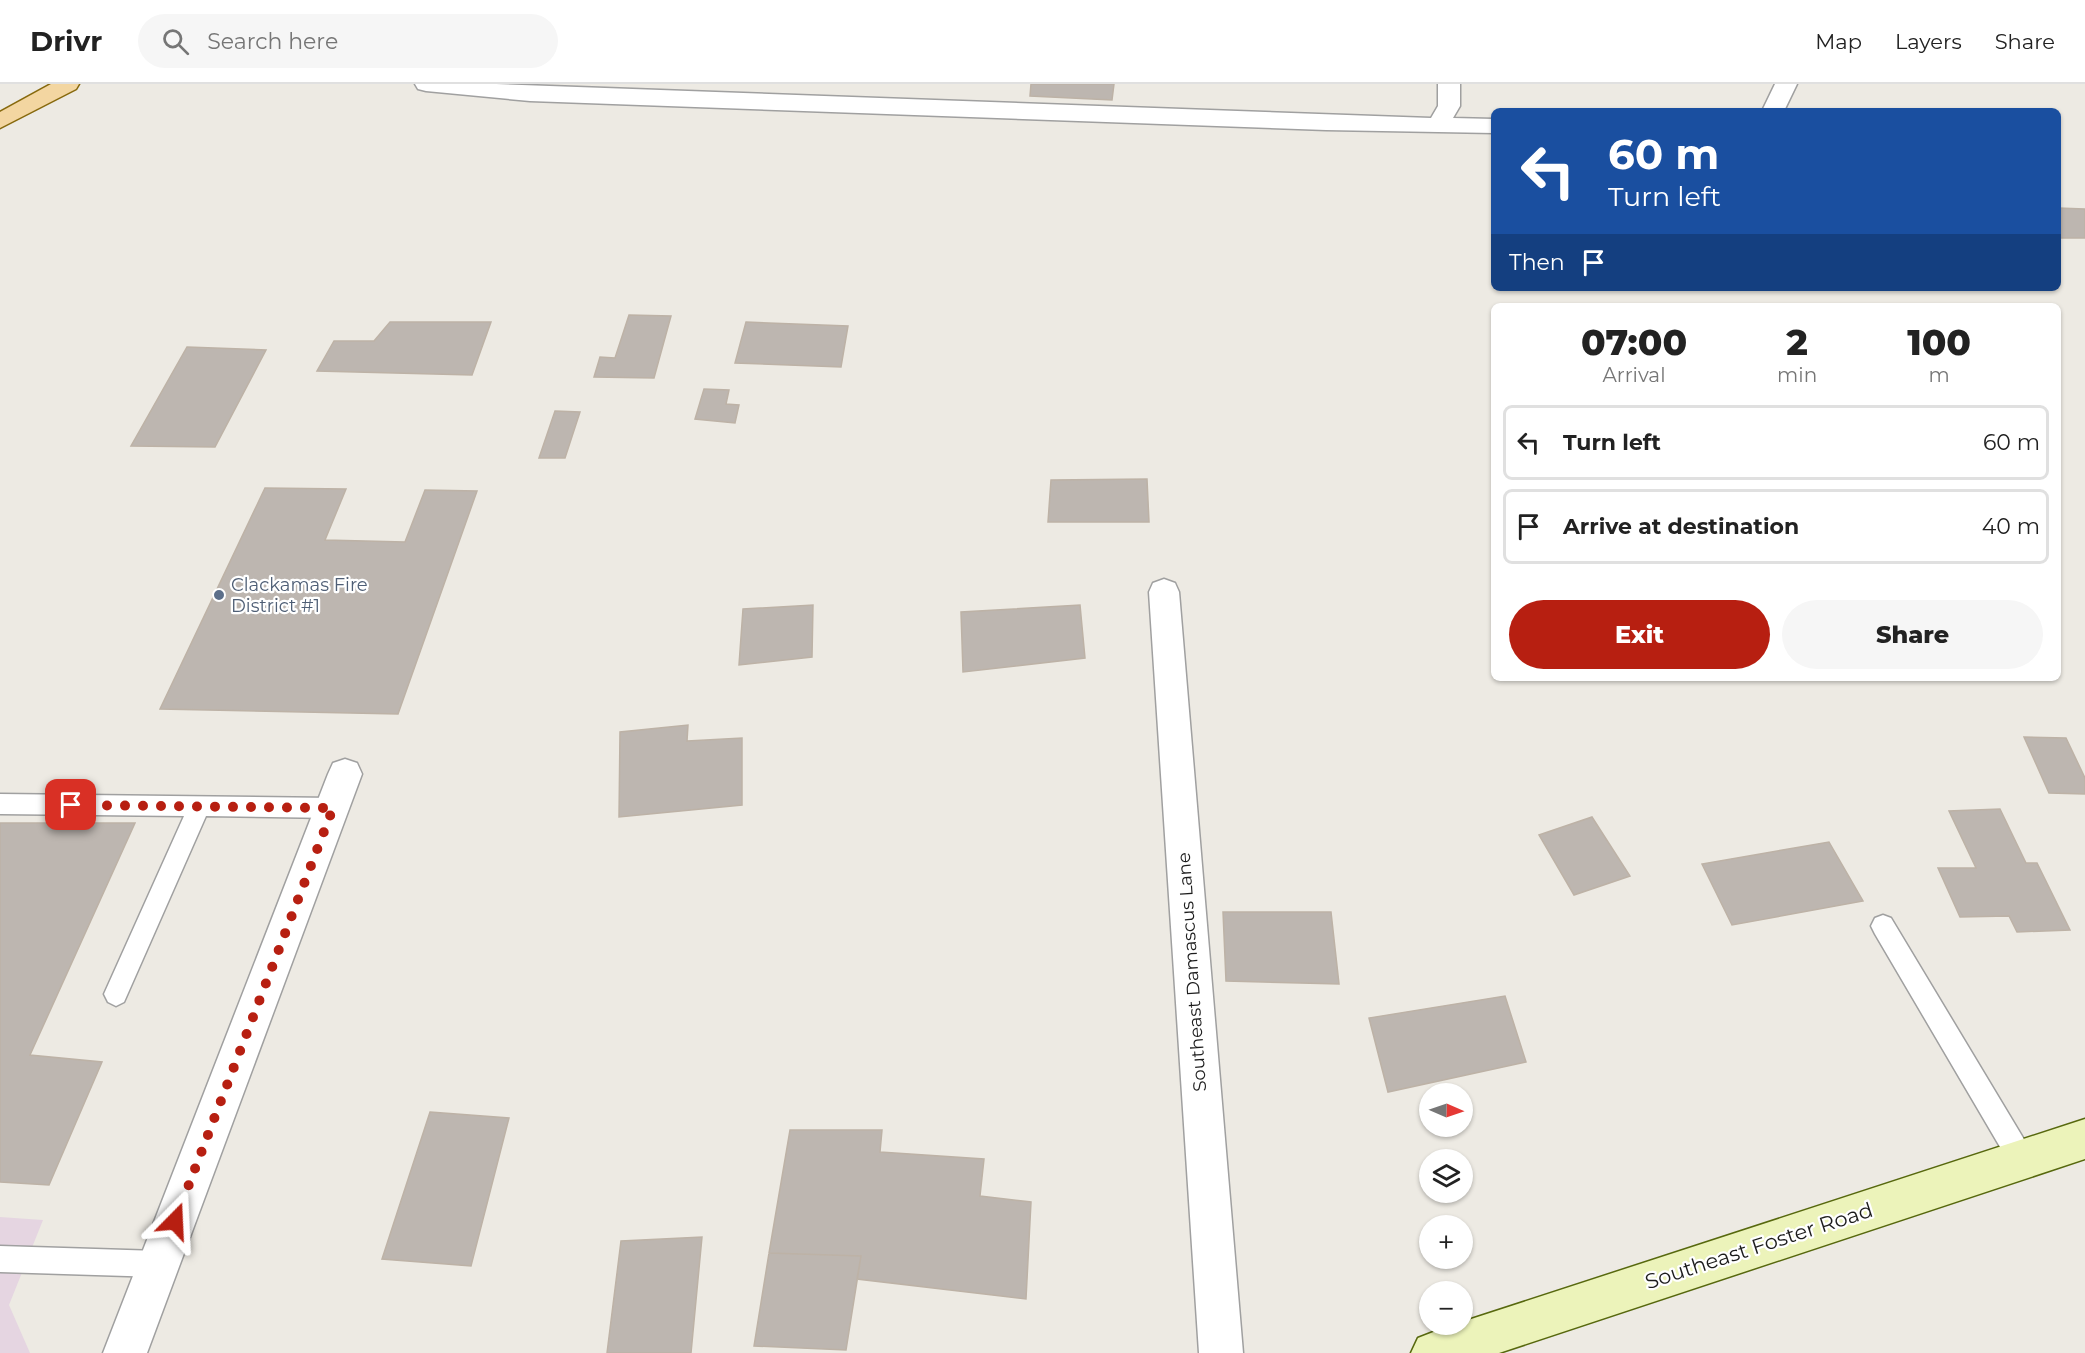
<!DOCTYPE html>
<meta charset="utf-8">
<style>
:root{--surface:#fff;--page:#f6f6f6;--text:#222;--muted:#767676;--line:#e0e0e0;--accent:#b71f11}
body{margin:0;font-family:Montserrat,sans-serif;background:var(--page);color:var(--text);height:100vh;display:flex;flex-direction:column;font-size:22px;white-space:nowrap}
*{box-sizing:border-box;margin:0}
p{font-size:20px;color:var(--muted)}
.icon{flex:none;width:33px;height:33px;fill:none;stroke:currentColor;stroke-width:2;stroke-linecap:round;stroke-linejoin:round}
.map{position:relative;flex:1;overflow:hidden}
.details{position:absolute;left:1491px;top:219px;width:570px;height:378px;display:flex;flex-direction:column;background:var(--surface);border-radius:9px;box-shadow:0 2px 4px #0004}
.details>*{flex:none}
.hud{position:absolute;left:1491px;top:24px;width:570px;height:183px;border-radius:9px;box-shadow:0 2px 4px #0004;background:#1a4fa0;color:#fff;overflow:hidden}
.needle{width:39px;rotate:92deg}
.tools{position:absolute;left:1419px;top:999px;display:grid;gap:12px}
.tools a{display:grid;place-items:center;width:54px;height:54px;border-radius:50%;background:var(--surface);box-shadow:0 2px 4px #0004;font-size:30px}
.pin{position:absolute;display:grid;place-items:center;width:51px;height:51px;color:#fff;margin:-26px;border-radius:12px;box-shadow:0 3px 9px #0006}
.me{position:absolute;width:66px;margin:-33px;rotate:21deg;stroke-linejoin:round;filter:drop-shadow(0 0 4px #0008)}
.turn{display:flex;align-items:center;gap:21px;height:126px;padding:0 18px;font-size:27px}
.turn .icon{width:78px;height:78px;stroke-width:2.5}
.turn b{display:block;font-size:42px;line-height:51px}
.then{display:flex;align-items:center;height:57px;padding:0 18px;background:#0003;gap:12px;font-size:22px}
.eta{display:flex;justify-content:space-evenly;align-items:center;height:102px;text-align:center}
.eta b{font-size:36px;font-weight:800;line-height:42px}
.primary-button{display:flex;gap:12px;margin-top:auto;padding:12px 18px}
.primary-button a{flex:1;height:69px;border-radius:36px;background:var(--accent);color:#fff;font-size:24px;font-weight:800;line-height:69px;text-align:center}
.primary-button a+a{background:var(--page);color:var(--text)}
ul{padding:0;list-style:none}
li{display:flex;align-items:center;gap:18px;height:75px;margin:0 12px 9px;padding:0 6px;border:3px solid var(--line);border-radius:9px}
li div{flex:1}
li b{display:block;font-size:22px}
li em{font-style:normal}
header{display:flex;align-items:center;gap:36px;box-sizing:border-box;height:84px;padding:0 30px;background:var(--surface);border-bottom:2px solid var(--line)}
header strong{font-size:28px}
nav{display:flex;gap:33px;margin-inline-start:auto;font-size:21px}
.search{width:420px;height:54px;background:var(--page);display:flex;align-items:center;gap:15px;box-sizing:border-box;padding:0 21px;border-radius:33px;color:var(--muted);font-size:22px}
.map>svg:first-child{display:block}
.industrial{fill:#e5d5e1}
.building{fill:#bdb6b0;stroke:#bdb2a6;stroke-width:1.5}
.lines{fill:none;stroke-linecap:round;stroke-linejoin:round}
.lane-casing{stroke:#a0a0a0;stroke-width:3}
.street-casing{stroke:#a0a0a0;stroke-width:3}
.secondary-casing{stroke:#57680e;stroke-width:3}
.primary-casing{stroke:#87690d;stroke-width:3}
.lane{fill:#fff;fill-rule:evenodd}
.street{fill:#fff;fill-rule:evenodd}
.secondary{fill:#ecf3ba;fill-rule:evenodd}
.primary{fill:#f3d6a1;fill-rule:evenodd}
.route{stroke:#b71f11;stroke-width:10;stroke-dasharray:0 18}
.service-dot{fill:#5c6f8a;stroke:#fff;stroke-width:2}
.labels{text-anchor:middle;stroke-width:4.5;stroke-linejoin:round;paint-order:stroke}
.service-label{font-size:18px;fill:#4e5e75;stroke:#fff;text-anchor:start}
.street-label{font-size:18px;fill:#1c1c1c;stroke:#fff}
.near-street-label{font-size:21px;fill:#1c1c1c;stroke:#fff}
</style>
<header>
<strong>Drivr</strong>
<div class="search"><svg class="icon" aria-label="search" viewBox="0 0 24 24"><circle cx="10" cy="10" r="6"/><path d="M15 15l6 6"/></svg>Search here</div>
<nav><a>Map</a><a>Layers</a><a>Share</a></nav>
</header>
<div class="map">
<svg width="2085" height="1269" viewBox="0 0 2085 1269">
<rect width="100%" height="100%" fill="#edeae3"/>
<path class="industrial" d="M0,1133l43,3 -34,85 21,48h-30z"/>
<path class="building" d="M1031,0h83l-2,16 -82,-4z
M2058,124l27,1v29h-27z
M629,231l42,1 -17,62 -60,-1 6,-20 15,1z
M390,238h101l-19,53 -155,-4 17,-30h40z
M746,238l102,4 -7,41 -106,-4z
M187,263l79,3 -51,97 -84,-1z
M704,305l25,1 -3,14 13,1 -4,18 -40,-4z
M555,327l25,1 -15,46h-26z
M1147,395l2,43h-101l3,-42z
M265,404l81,1 -21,51 80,2 20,-52 52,1 -79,223 -238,-5z
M813,521l-1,52 -73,8 4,-56z
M1080,521l5,53 -122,14 -2,-60z
M688,641l-1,16 55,-3v67l-123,12 1,-85z
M2024,653l42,1 19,40v16l-36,-1z
M2000,725l26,54h11l33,67 -53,2 -8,-16 -49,1 -22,-49h38l-27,-57z
M1592,733l38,59 -56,19 -35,-60z
M0,739h135l-105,232 72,7 -53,123 -49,-3z
M1829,758l34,59 -131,24 -30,-61z
M1223,828h108l8,72 -113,-3z
M1505,912l21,66 -138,30 -19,-74z
M430,1028l79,6 -38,148 -89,-7z
M790,1046h92l-2,22 104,7 -4,37 51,6 -5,97 -169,-20 4,-23 -92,-3z
M702,1153l-11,116h-84l14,-112z
M769,1169l92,3 -15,94 -92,-4z"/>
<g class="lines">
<defs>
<path id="lane" d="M0,710l333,4 8,3 3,7 -3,7 -8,3 -127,-2 -82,186 -8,4 -8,-4 -4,-8 80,-178 -184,-2z
M1883,831l8,3 140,233 4,9 -4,9 -9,4 -9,-4 -138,-235 -4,-8 4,-8z
M0,1162l159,5 9,4 4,9 -4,9 -9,4 -159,-5z"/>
<path id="street" d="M415,0h81l935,34 7,-12v-22h22v22l-7,12 41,1v14l-168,-3 -796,-29 -104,-10 -8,-2z
M1775,0h22l-13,27h-22z
M1164,495l11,4 4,9 64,761h-44l-50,-761 4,-9z
M345,675l12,4 5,11 -215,579h-44l225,-579 5,-11z"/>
<path id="secondary" d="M2085,1035v40l-586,194h-88l7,-15 36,-14h8v-2z"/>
<path id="primary" d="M51,0h28l-3,5 -76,39v-16z"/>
</defs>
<use href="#lane" class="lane-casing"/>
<use href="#street" class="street-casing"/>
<use href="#secondary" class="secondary-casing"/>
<use href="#primary" class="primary-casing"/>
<use href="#lane" class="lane"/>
<use href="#street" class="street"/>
<use href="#secondary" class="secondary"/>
<use href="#primary" class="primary"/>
</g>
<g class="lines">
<path class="route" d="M71,721l262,3 -158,413"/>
</g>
<circle class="service-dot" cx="219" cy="511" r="6"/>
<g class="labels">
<g class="service-label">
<text x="231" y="507">Clackamas Fire<tspan x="231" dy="21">District #1</tspan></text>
</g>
<g class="street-label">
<text transform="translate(1192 888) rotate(-94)" y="6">Southeast Damascus Lane</text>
</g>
<g class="near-street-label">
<text transform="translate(1759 1162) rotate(-18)" y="7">Southeast Foster Road</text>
</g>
</g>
</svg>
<div class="tools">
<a><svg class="needle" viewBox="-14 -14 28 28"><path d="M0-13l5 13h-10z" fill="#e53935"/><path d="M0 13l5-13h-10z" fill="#767676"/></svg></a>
<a><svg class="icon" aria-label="layers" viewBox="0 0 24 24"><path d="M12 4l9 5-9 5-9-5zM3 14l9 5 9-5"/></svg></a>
<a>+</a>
<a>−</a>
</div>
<div class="pin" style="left:71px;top:721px;background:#d93025"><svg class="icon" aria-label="arrive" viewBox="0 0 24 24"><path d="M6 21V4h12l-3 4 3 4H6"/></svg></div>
<svg class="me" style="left:175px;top:1137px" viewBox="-20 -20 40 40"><path d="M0-17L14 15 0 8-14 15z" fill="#b71f11" stroke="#fff" stroke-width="4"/></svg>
<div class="hud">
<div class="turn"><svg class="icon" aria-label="left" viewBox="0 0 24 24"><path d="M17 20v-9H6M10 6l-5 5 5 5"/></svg><div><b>60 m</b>Turn left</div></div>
<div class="then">Then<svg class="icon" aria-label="arrive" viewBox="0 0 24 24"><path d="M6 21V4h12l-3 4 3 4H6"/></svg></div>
</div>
<section class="details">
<div class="eta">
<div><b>07:00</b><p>Arrival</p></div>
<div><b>2</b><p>min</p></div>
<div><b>100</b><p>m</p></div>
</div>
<ul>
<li><svg class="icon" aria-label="left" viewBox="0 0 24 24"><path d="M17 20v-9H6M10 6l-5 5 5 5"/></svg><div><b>Turn left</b></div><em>60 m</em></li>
<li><svg class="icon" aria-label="arrive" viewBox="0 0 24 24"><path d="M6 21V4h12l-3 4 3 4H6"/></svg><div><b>Arrive at destination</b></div><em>40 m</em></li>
</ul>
<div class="primary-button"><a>Exit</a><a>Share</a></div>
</section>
</div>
